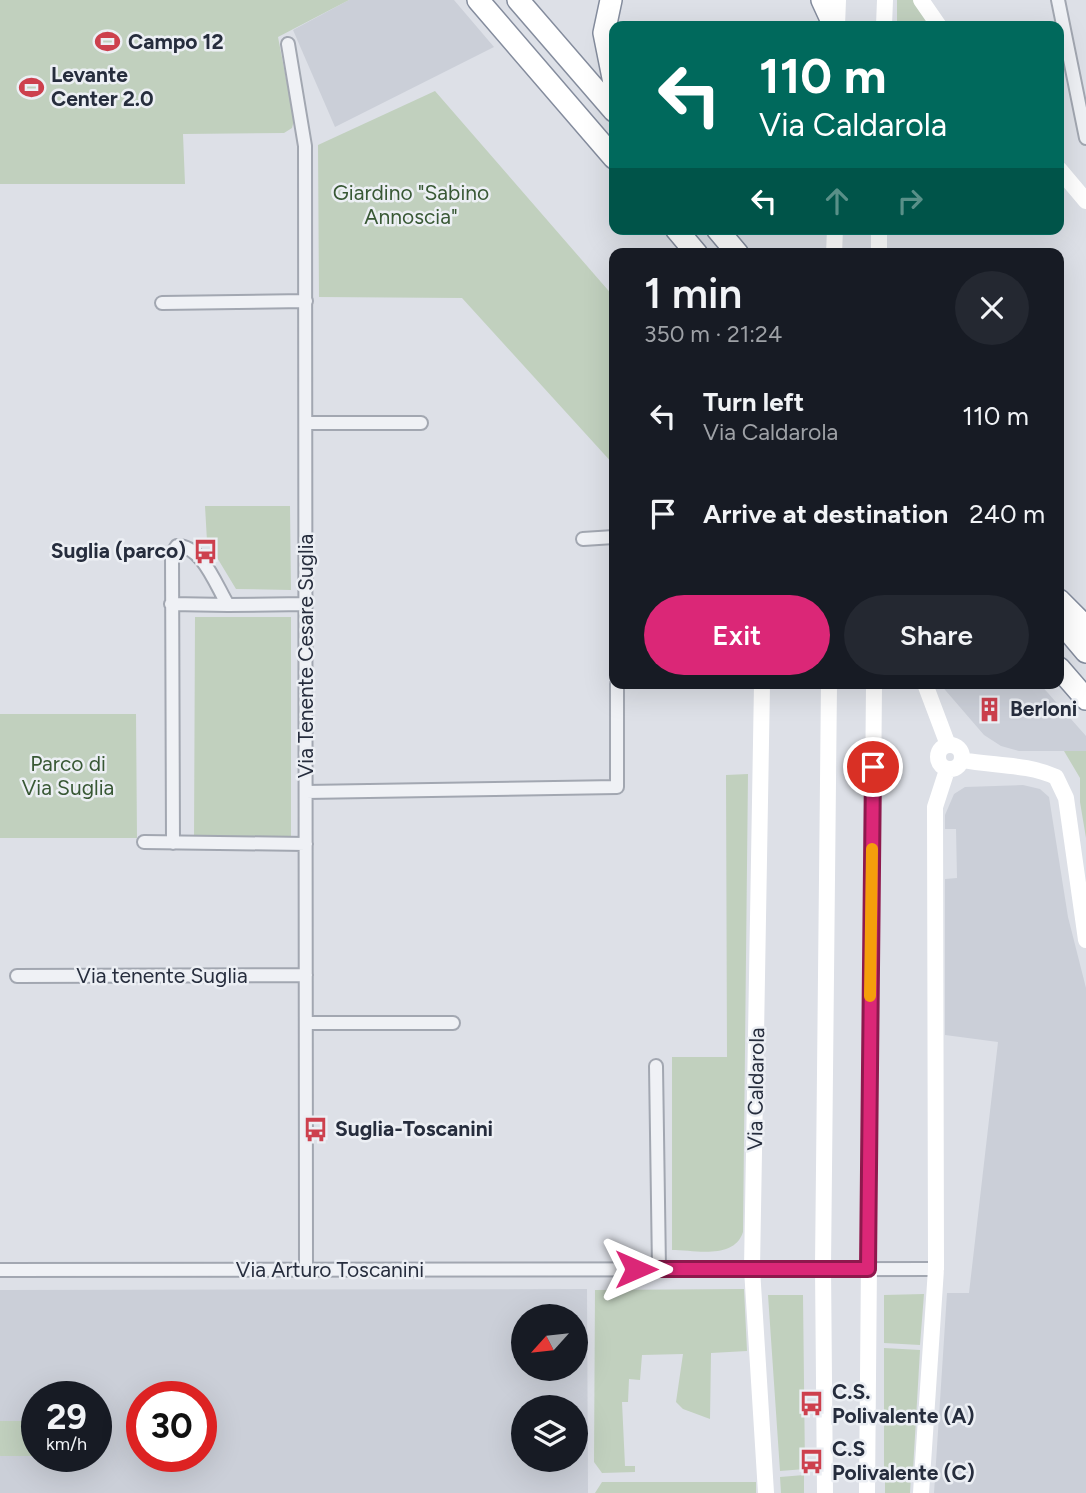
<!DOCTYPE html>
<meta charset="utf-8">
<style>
:root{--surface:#171b24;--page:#242831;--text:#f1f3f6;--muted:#9ea1a6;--accent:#db2777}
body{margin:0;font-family:Figtree,sans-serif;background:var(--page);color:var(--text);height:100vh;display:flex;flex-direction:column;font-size:26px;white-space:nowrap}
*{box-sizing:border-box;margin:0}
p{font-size:23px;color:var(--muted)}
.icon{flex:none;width:38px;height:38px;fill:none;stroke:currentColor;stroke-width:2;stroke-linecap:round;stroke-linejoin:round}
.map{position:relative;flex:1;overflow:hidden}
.side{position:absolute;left:609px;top:248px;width:455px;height:441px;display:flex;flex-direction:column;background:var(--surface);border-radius:14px;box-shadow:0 7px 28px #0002}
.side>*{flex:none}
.banner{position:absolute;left:609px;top:21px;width:455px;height:214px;border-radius:14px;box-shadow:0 7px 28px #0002;background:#00695c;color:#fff;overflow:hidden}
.needle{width:46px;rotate:243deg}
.controls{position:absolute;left:511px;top:1304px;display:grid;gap:14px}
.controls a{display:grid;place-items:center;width:77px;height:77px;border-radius:50%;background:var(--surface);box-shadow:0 7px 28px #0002;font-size:35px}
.speed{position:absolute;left:21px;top:1381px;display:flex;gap:14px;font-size:35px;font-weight:700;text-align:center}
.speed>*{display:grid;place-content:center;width:91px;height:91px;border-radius:50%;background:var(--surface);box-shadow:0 7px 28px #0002;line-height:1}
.speed small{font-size:18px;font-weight:400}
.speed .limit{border:10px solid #d22;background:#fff;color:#111}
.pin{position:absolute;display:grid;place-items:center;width:60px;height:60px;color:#fff;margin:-30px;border:4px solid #fff;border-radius:50%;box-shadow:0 2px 7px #0007}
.me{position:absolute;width:77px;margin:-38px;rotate:90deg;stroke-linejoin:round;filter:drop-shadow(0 0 5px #0008)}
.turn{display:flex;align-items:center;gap:24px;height:147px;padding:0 35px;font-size:32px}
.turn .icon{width:91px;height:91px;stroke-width:2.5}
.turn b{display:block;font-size:49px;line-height:60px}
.lanes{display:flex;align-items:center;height:66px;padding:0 35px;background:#0003;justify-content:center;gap:35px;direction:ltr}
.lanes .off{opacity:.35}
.round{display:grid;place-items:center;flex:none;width:74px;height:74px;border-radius:37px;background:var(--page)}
.summary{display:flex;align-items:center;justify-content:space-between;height:119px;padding:0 35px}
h1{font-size:42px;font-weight:600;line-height:52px}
.cta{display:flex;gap:14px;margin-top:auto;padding:14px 35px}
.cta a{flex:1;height:80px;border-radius:42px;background:var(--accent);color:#fff;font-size:28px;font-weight:600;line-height:80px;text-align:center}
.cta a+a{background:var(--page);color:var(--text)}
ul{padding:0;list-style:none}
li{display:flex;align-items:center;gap:21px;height:98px;padding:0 35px}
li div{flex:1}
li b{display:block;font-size:26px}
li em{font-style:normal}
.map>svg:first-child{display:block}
.built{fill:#cbcfd8;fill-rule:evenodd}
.green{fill:#c1d0be}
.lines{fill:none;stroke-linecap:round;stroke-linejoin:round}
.street-casing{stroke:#a2a7b1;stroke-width:16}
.highway-casing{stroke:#848c9d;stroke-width:24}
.street{stroke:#eff1f5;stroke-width:12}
.secondary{stroke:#fff;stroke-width:16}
.highway{stroke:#fff;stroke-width:21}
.route-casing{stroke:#8e194d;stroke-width:18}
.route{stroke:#db2777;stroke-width:12}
.slow{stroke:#f59e0b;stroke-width:12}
.labels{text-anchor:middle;stroke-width:5;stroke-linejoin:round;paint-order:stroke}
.poi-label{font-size:21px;font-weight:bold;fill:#262d3d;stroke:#eceff4;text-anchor:start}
.park-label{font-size:21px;fill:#385834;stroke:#eceff4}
.street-label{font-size:21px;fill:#262d3d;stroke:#eceff4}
</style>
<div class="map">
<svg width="1086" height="1493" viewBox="0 0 1086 1493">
<rect width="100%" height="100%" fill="#dde0e7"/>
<path class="built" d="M349,0h105l40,47 -159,80 -42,-97z
M940,684h100l46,52v15h-67l-18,-5 -17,-11z
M1023,785l17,4 9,8 19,120 18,71v505h-152l13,-200h22l29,-251 -53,-7v-156l12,-1 -1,-49h-11v-14l9,-21 11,-7z
M587,1289l1,204h-588v-203zM523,1316h53v52h-53zM37,1396h59v60h-59zM142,1396h59v60h-59zM523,1407h53v53h-53z"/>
<path class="green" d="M0,0h349l-71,37 16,83 -2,8 -8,5 -101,1 2,50h-185z
M897,0h17l17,26h-34z
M435,91l179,206v168l-152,-167 -143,-1 -1,-152z
M205,506h85l1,84 -55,-1 -29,-48z
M195,617h96v219l-2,5h-95z
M0,714h136l1,124h-137z
M1064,751h22v87l-6,-36v-24z
M748,774l-5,458c-9,28 -48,18 -71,18v-193h55l-1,-282z
M744,1289l3,62 -36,2 -1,66 -27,-10 -7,-7 7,-48 -41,1 -2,25 -11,-1 -1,23h-6l3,64h10v6l-33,1 -8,-11 1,-172z
M924,1294l-4,51 -36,-2v-48z
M768,1295h35l2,174 -25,2z
M884,1348l36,2 -7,120h-29z
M0,1421h37v35h-37z
M804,1475v18h-23l-1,-16z
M885,1476h26l-1,17h-25z
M602,1482h154v11h-161z"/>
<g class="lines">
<defs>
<path id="street" d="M1058,0l28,138
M288,44l17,102 1,1124
M162,303l144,-2
M306,423h115
M583,539l31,-2
M171,604l57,1
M306,792l311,-5v-103
M144,842l162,2
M173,843l-1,-289 5,-8c26,0 39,40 51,59l78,-1
M17,976l289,-1
M306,1023h147
M656,1066l3,203
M0,1270l936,-1"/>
<path id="highway" d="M478,0l136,158
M518,0l96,111
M611,0l-7,33 10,50
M822,0l12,26
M676,229l21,25
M717,229l21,25
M1059,600l27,27
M1059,620l27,32
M1059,668l27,31"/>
</defs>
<use href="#street" class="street-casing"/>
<use href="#highway" class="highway-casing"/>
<use href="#street" class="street"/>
<path class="secondary" d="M921,0l18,26
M837,26l1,-26
M884,26l1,-26
M1059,169l27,32
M834,254l1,-25
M879,254v-25
M762,684l-10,585 14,224
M925,684l23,61
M938 757a12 12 0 1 1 24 0a12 12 0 1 1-24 0Z
M962,760c32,6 66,4 94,17l10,21 20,142
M825,1493l-2,-226 6,-583
M867,1493l7,-809
M921,1493l15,-224 -1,-462 12,-37"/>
<use href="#highway" class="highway"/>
</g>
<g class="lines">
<defs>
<path id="route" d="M636,1269h232l5,-502"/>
</defs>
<use href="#route" class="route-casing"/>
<use href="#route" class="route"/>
<path class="slow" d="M870,996l2,-147"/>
</g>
<defs>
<symbol id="stadium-bare" viewBox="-9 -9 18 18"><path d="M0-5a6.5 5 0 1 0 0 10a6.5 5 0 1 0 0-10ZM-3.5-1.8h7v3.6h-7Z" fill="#cd404d" stroke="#eceff4" stroke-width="2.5" paint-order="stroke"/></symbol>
<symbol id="bus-bare" viewBox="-9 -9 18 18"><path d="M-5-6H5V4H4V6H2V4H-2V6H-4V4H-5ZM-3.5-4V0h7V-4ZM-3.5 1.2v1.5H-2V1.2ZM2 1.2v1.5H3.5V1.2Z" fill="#cd404d" stroke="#eceff4" stroke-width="2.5" paint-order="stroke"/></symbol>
<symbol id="building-bare" viewBox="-9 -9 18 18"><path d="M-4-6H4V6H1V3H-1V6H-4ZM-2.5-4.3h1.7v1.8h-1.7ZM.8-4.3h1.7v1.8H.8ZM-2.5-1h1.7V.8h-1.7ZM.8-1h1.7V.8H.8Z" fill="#cd404d" stroke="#eceff4" stroke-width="2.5" paint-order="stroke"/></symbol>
</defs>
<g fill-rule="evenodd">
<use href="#stadium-bare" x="90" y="24" width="35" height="35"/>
<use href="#stadium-bare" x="14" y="70" width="35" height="35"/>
<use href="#bus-bare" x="188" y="534" width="35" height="35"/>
<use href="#building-bare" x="972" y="692" width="35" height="35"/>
<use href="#bus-bare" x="298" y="1112" width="35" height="35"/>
<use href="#bus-bare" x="794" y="1386" width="35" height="35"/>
<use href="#bus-bare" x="794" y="1444" width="35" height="35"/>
</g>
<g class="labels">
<g class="poi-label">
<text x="128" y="49">Campo 12</text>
<text x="51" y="82">Levante<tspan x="51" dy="24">Center 2.0</tspan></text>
<text x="186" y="558" text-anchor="end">Suglia (parco)</text>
<text x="1010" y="716">Berloni</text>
<text x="335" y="1136">Suglia-Toscanini</text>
<text x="832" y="1399">C.S.<tspan x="832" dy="24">Polivalente (A)</tspan></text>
<text x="832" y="1456">C.S<tspan x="832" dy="24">Polivalente (C)</tspan></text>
</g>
<g class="park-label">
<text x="411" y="200">Giardino "Sabino<tspan x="411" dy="24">Annoscia"</tspan></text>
<text x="68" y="771">Parco di<tspan x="68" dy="24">Via Suglia</tspan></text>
</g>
<g class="street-label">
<text transform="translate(306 656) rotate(-90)" y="7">Via Tenente Cesare Suglia</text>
<text x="162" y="983">Via tenente Suglia</text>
<text transform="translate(756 1089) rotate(-89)" y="7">Via Caldarola</text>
<text x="330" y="1277">Via Arturo Toscanini</text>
</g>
</g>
</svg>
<div class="controls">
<a><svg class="needle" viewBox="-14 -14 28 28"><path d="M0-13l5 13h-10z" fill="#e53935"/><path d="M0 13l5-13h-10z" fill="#9ea1a6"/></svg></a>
<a><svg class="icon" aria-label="layers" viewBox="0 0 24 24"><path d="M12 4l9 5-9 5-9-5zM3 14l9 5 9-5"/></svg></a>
</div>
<div class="speed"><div>29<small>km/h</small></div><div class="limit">30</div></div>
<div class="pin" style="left:873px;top:767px;background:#d93025"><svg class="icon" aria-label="arrive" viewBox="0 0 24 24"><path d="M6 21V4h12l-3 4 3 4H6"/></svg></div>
<svg class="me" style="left:636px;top:1269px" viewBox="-20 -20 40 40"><path d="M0-17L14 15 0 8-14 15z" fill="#db2777" stroke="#fff" stroke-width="4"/></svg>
<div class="banner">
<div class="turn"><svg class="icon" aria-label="left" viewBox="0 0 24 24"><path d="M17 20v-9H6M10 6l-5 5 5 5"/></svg><div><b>110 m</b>Via Caldarola</div></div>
<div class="lanes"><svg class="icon" aria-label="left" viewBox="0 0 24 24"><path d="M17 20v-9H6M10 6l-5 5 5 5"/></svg><svg class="icon off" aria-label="ahead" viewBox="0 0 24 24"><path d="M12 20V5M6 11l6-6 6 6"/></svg><svg class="icon off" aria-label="right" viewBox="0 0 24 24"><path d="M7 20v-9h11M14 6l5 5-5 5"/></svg></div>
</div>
<section class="side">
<div class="summary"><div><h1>1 min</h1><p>350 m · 21:24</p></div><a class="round"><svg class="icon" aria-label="close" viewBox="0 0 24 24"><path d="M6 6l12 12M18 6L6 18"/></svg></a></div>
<ul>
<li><svg class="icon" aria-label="left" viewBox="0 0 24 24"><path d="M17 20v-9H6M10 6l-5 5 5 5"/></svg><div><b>Turn left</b><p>Via Caldarola</p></div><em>110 m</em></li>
<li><svg class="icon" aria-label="arrive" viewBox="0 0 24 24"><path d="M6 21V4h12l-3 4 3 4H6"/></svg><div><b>Arrive at destination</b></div><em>240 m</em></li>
</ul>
<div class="cta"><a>Exit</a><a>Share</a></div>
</section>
</div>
